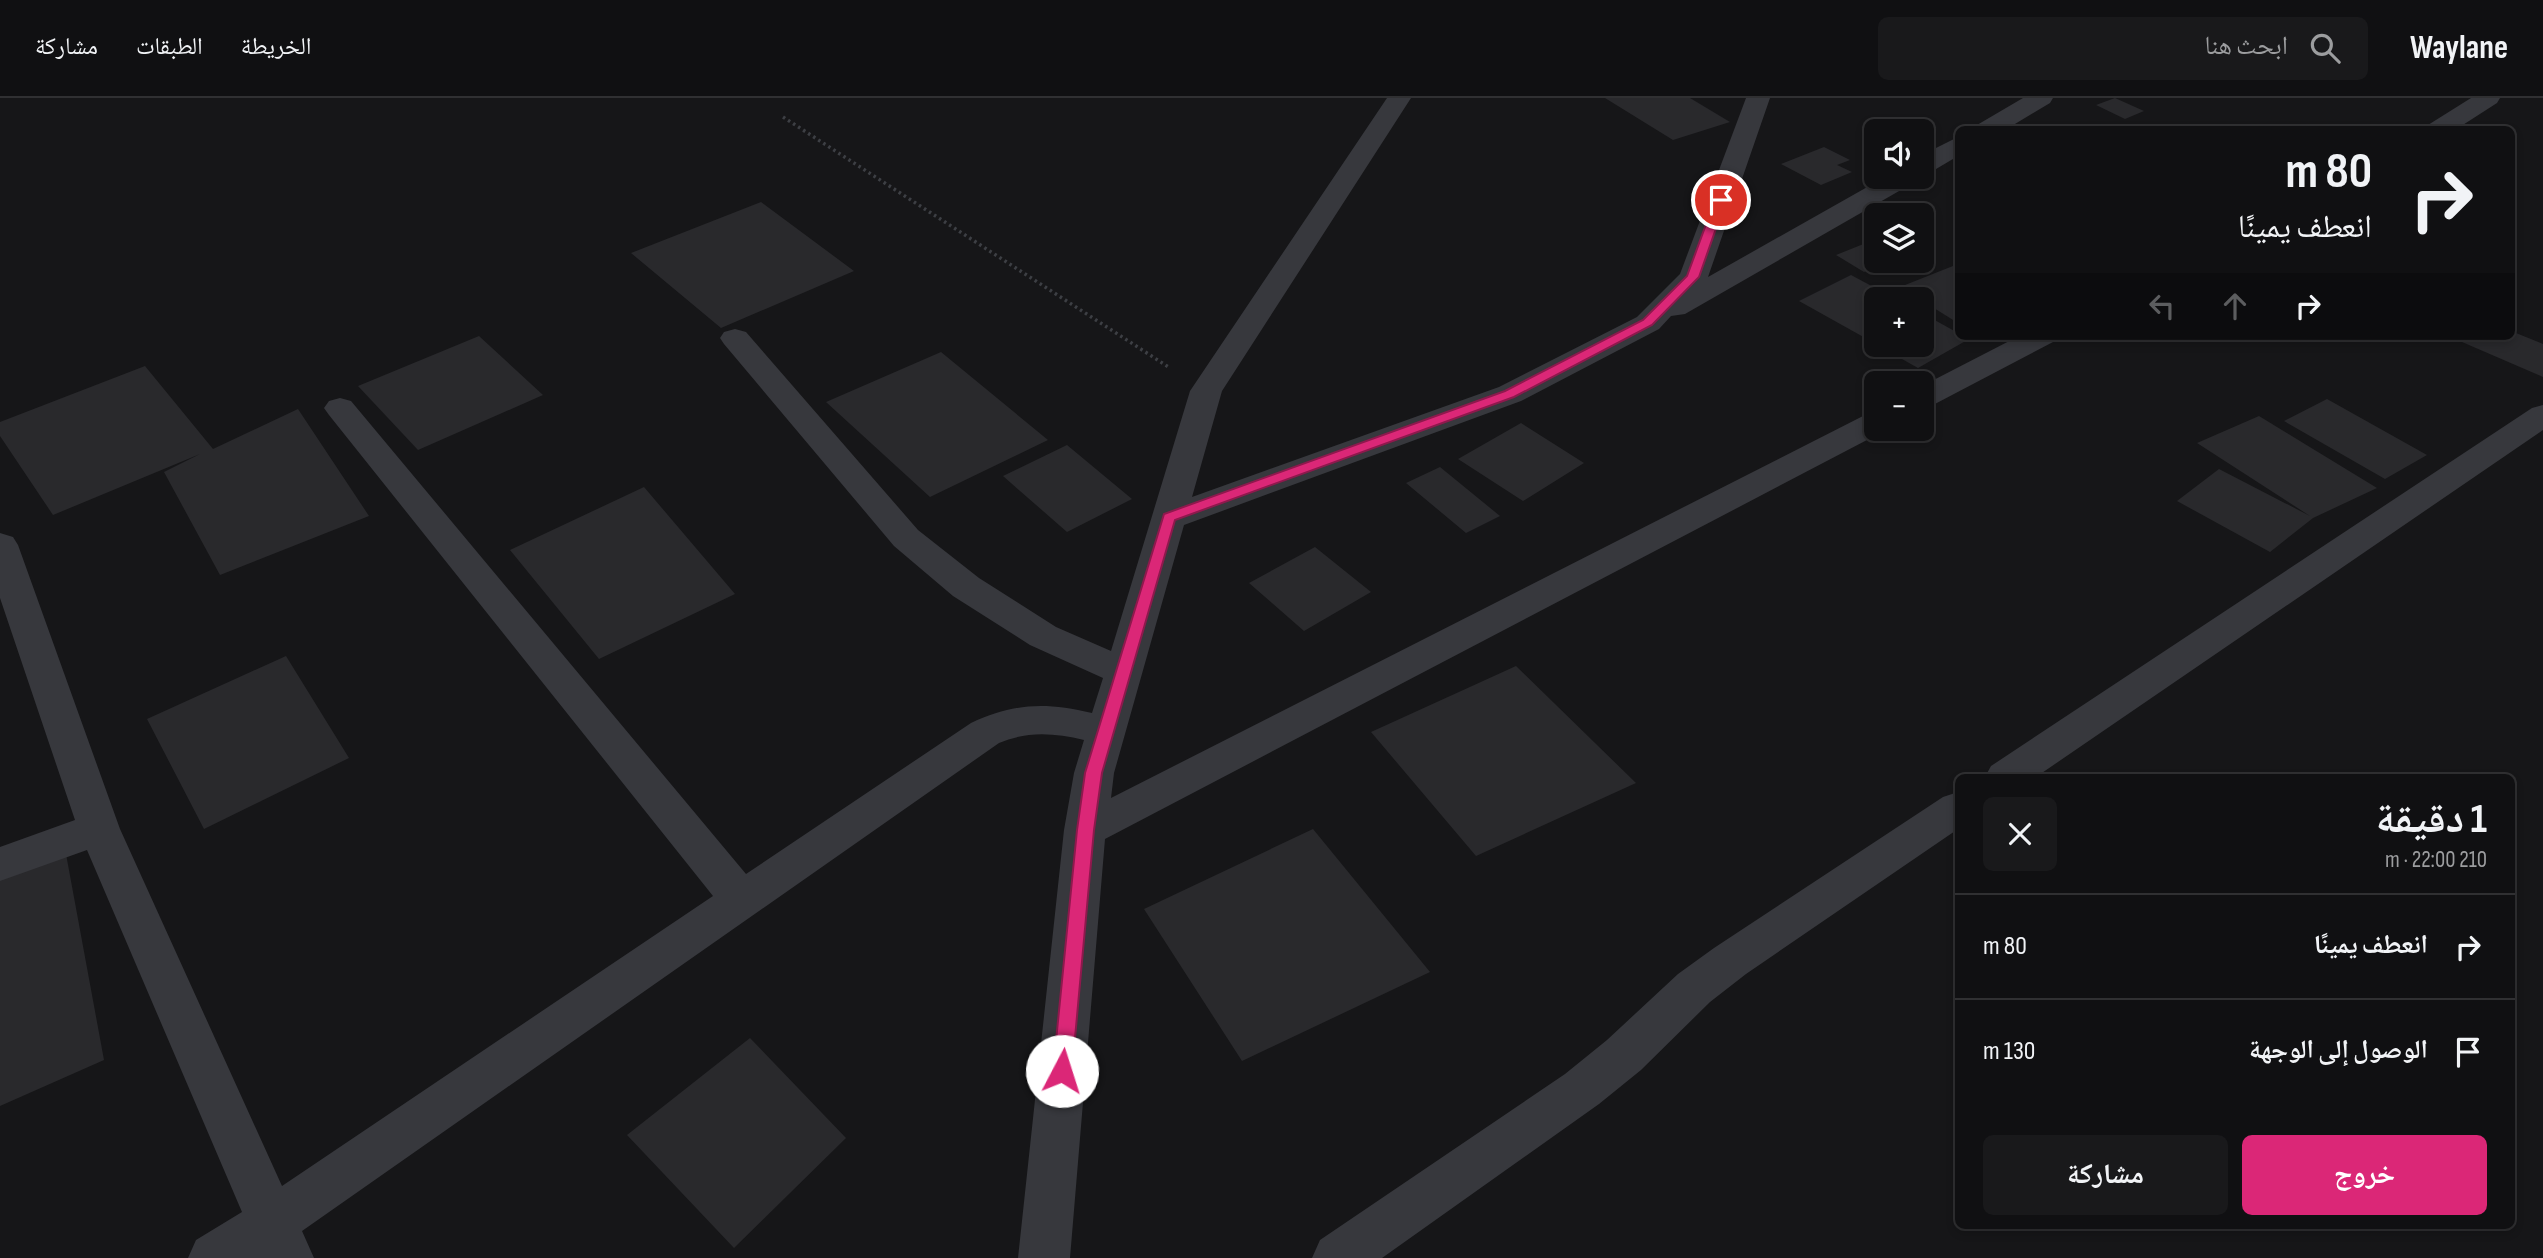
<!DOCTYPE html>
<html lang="ar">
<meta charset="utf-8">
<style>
:root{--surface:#101012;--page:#19191b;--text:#f1f3f6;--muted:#9c9d9f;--line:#303032;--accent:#db2777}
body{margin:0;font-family:"Sofia Sans Condensed","Noto Naskh Arabic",sans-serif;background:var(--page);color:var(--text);direction:rtl;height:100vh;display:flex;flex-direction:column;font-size:26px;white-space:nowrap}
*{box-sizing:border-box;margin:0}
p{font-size:23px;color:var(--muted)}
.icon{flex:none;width:38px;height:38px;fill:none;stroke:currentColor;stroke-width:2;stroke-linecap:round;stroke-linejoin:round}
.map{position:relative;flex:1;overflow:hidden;direction:ltr}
.details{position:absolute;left:1955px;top:676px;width:560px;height:455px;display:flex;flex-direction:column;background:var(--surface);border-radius:10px;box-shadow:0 4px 10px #0003,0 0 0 2px var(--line);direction:rtl}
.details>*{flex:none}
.guide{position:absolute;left:1955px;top:28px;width:560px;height:214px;border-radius:10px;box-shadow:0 4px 10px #0003,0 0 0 2px var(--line);direction:rtl;background:#101012;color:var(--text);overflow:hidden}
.buttons{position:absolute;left:1864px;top:21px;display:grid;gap:14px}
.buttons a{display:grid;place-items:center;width:70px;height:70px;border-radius:10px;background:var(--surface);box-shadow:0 4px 10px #0003,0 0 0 2px var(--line);font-size:35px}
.pin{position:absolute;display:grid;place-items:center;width:60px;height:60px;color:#fff;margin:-30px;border:4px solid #fff;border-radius:50%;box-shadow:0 2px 7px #0007}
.me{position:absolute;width:77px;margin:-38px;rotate:5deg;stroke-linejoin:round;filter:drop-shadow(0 0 5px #0008)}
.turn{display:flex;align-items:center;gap:24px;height:147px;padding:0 28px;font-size:32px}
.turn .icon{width:91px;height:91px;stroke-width:2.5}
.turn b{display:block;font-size:49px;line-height:60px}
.lanes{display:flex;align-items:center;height:66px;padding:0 28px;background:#0003;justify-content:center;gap:35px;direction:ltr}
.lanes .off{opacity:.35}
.round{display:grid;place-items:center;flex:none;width:74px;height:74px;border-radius:10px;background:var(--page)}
.summary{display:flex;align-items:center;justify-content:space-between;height:119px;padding:0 28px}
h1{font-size:42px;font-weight:700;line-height:52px}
.cta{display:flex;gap:14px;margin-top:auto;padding:14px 28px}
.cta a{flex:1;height:80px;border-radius:10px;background:var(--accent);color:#fff;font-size:28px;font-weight:700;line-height:80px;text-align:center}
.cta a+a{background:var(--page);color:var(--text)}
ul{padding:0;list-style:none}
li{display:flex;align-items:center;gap:21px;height:105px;padding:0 28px;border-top:2px solid var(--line)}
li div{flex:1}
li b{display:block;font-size:26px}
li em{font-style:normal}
header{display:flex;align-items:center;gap:42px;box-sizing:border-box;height:98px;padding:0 35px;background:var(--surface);border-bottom:2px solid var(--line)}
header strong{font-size:33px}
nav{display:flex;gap:38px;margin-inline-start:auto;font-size:24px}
.search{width:490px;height:63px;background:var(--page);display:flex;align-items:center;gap:18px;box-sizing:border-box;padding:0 24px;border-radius:10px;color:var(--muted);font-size:26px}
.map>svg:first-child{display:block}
.building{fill:#29292c}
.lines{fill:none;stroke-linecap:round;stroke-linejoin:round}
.path{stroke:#3d3f44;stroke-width:3.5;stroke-dasharray:2.5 3.5;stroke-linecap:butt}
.minor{fill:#37383d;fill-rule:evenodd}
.route{fill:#db2777;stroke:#8e194d;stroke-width:2}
</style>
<header>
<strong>Waylane</strong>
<div class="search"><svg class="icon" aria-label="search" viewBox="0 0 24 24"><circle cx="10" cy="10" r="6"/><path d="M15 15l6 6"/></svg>ابحث هنا</div>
<nav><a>الخريطة</a><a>الطبقات</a><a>مشاركة</a></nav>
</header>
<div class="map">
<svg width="2543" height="1160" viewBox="0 0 2543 1160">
<rect width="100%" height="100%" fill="#161618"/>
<path class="building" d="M1605,0h85l40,24 -57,18z
M2115,0l29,13 -19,8 -29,-14z
M1824,49l26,13 -13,5 15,7 -31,13 -40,-21z
M761,104l93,69 -133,57 -90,-75z
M1866,145l10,6v12h15l-27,11 -28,-17z
M1958,166v59l-58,-36z
M1851,177l45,24h-20v45l-77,-43z
M1922,215l36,20v3l11,3 -51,29 -41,-23h45z
M2511,233l32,13v33l-81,-35 8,-6h41z
M479,238l64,59 -125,55 -60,-64z
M941,254l107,88 -118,57 -104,-95z
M145,268l68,83 85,-40 71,107 -149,59 -56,-103 36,-18 -147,61 -53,-79v-14z
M2327,301l100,56 -42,24 -101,-58z
M2259,318l118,72 -64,30 -43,34 -93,-51 42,-32 91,47 -113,-73z
M1521,325l63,40 -61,38 -65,-42z
M1067,347l65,54 -65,33 -64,-56z
M1440,369l60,49 -34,17 -60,-50z
M644,389l91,107 -136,65 -89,-109z
M1315,449l56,45 -67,39 -55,-48z
M286,558l63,102 -145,71 -57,-110z
M1516,568l120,117 -160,73 -105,-124z
M1313,731l117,143 -188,89 -98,-152z
M66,756l38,206 -104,46v-226z
M750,940l96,100 -112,110 -107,-113z"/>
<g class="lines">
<path class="path" d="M783,19l387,251"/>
<path class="minor" d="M1387,0h24l-189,293 -30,106 307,-110 138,-70 43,-43 66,-176h24l-62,179 177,-100h32l-4,6 -228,131 -14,2 -12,13 -138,72 -337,124 -70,248 -3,25 754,-383 11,-3v17h12l-783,410 -35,419h-52l46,-428 10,-57 10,-33c-30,-7 -57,-9 -85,3l-697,488 12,27h-126l8,-18 46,-28 -155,-362 -87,31v-34l75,-27 -75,-222v-65l13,4 5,8 102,284 162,357 431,-290 -384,-481 -5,-7 5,-7 11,-3 11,3 395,473 225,-151c44,-20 74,-21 121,-10l11,-35 -73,-33 -77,-49 -59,-50 -170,-202 -4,-6 4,-6 11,-3 11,3 172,198 61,48 77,49 55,24 79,-260z
M2023,0h30l-3,5 -45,27h-32l4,-5z
M2471,0h29l-3,5 -42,27h-31l4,-5z
M1958,39v19l-27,16 -9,2v-19z
M2019,238h38l-4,6 -120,63 -11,2v-21z
M2543,307v25l-507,347h-51l6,-11 541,-358z
M1958,694v37l-212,145 -36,28 -69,68 -42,34 -217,154h-70l8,-18 245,-166 42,-34 71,-66 36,-26 229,-151z"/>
</g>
<path class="route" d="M1721,99l5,3 -27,77 -47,48 -138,72 -339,123 -73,253 -8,57 -22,241 -3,6 -7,3 -7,-3 -2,-6 24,-241 8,-57 79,-259 341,-123 138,-71 44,-44 28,-76z"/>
</svg>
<div class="buttons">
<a><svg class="icon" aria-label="sound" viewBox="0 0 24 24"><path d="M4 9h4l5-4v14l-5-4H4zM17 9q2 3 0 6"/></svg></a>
<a><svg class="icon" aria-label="layers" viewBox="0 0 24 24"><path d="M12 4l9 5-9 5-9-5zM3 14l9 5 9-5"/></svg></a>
<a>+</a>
<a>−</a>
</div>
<div class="pin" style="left:1721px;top:102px;background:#d93025"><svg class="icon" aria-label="arrive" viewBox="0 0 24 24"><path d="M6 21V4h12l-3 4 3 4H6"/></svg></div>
<svg class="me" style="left:1062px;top:973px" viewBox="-20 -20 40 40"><circle r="19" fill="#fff"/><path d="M0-13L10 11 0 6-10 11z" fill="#db2777"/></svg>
<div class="guide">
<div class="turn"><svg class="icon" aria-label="right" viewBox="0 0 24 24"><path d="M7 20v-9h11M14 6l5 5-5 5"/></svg><div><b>80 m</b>انعطف يمينًا</div></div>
<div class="lanes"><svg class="icon off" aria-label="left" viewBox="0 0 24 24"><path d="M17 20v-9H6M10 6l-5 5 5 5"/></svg><svg class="icon off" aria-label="ahead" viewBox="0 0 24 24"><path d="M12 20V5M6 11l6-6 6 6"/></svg><svg class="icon" aria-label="right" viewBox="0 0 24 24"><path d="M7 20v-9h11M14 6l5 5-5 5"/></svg></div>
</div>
<section class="details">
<div class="summary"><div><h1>1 دقيقة</h1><p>210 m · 22:00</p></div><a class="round"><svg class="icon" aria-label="close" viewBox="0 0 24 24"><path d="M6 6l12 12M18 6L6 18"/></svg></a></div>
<ul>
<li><svg class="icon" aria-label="right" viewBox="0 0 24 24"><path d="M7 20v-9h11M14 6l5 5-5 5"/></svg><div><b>انعطف يمينًا</b></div><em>80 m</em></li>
<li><svg class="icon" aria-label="arrive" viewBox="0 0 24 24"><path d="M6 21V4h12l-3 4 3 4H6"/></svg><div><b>الوصول إلى الوجهة</b></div><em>130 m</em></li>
</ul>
<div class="cta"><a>خروج</a><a>مشاركة</a></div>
</section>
</div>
